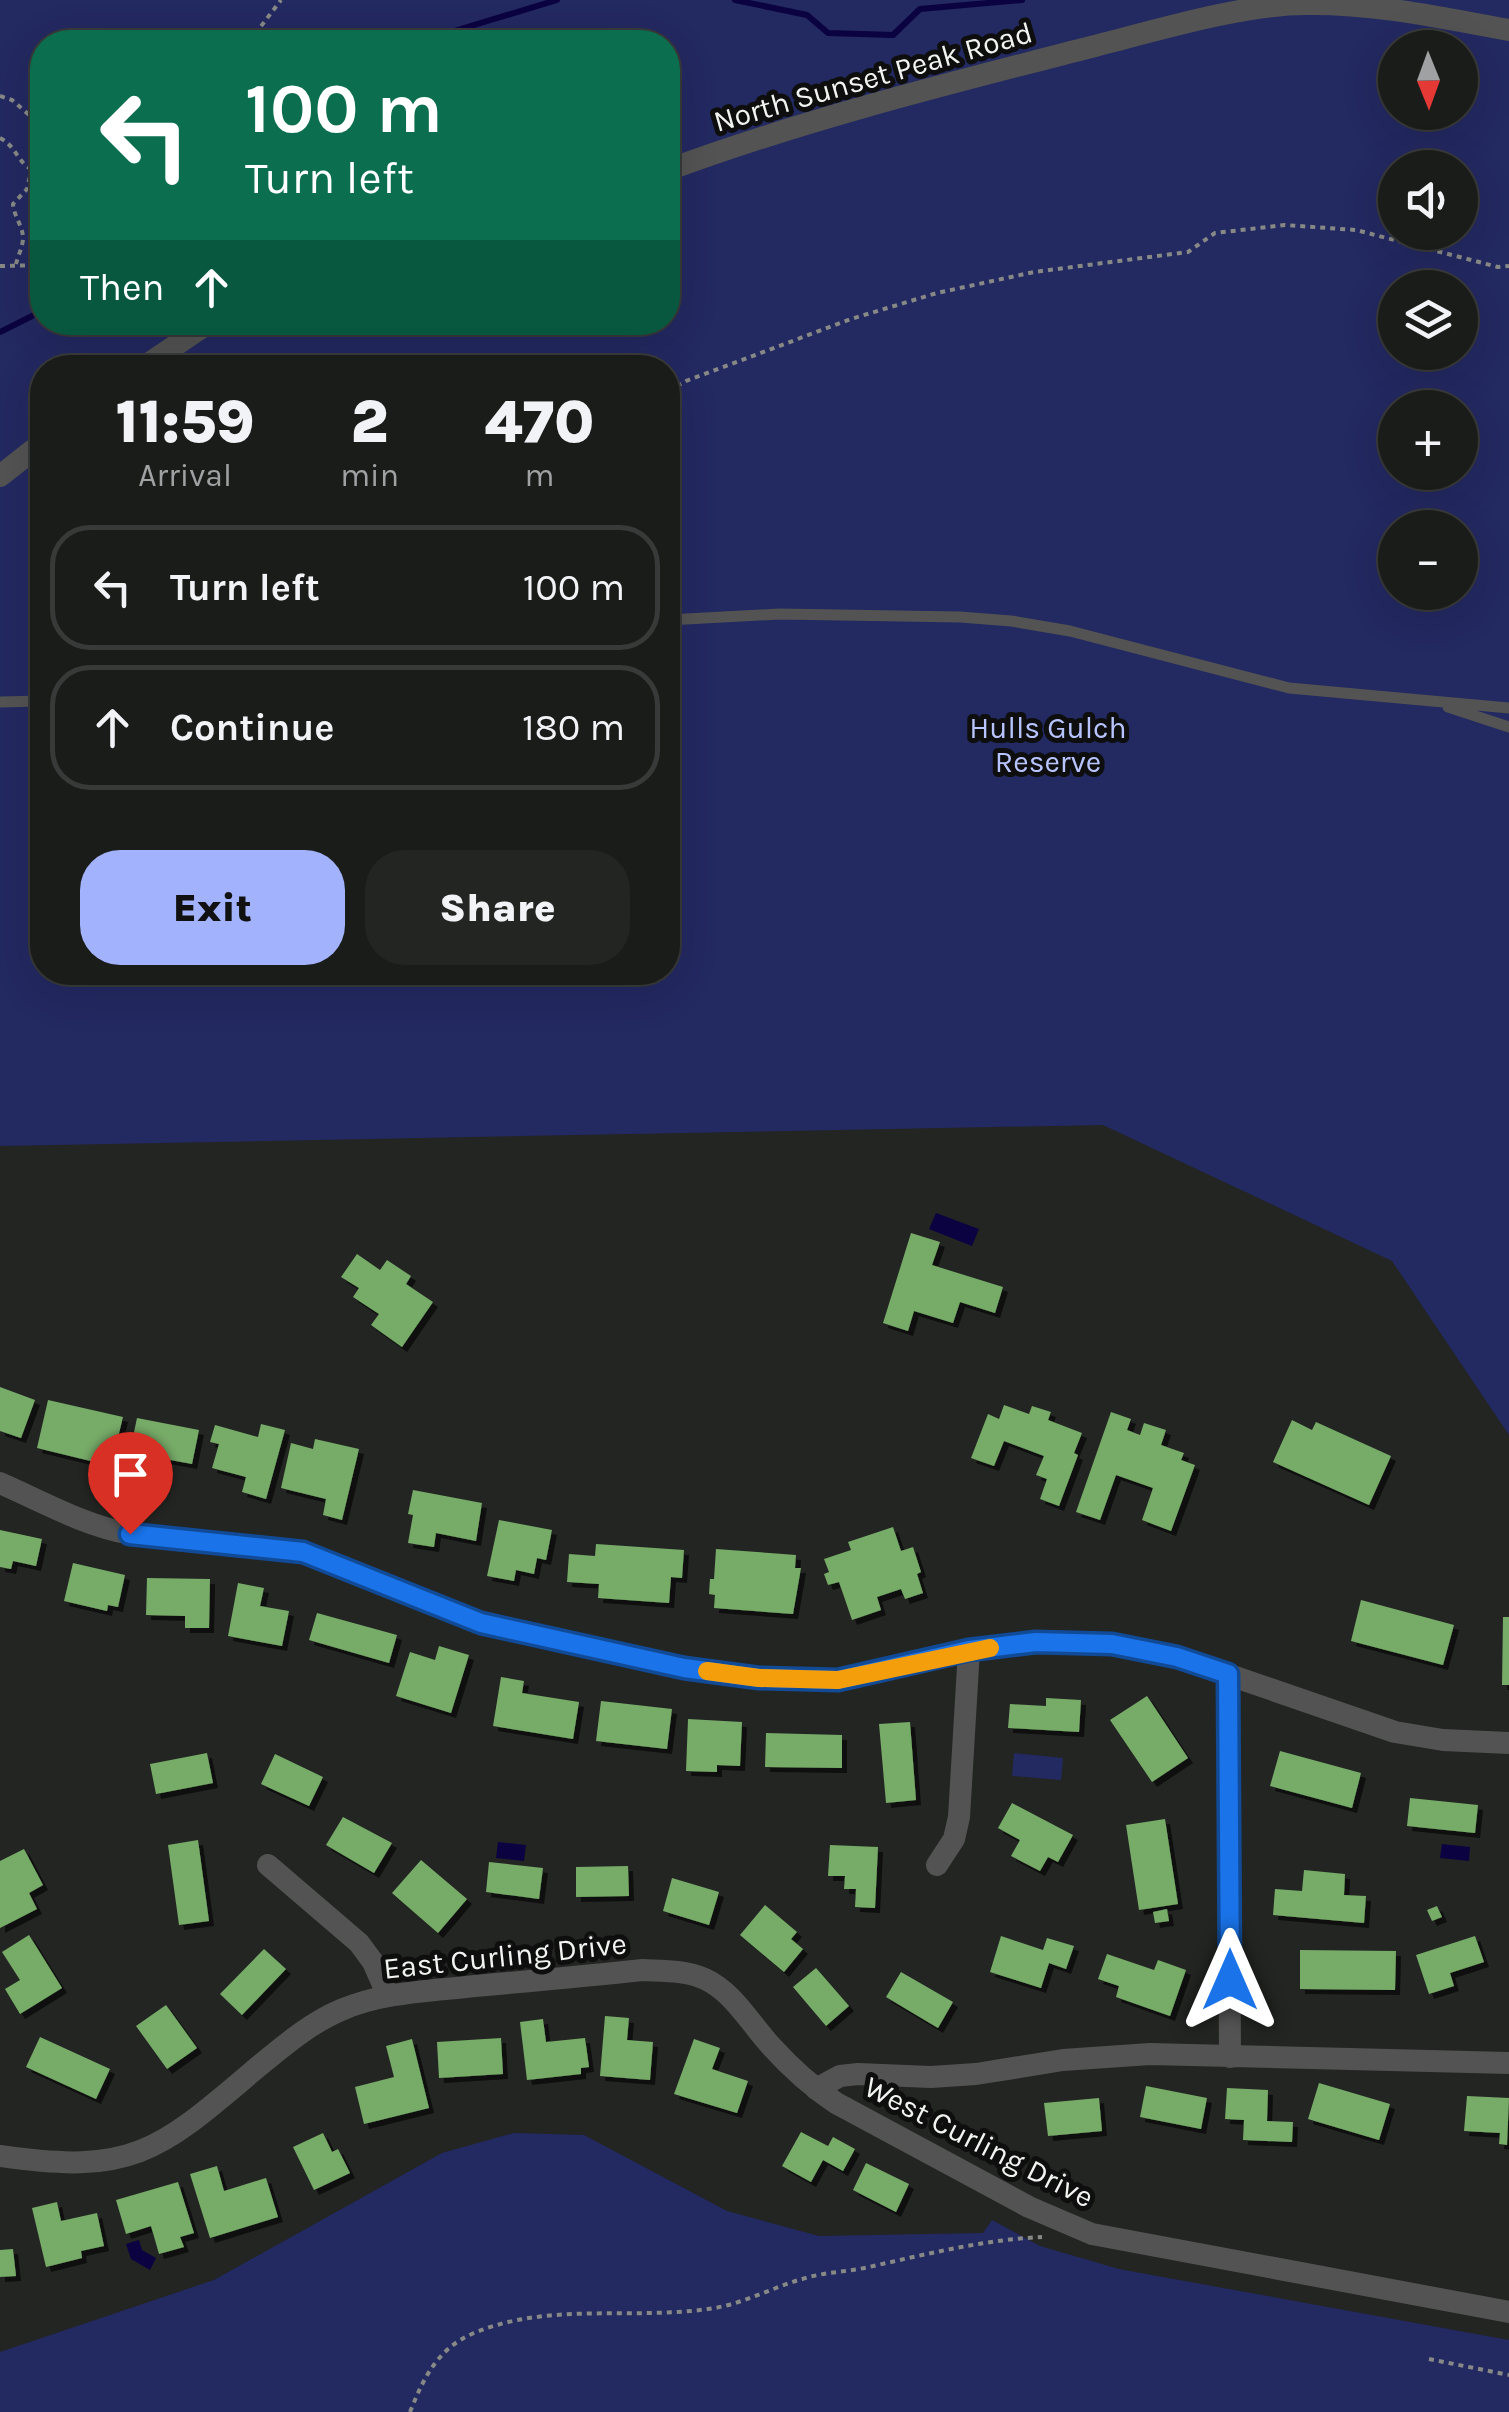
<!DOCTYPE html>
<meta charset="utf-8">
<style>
:root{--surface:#1a1c1a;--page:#232523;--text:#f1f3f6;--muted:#9fa1a2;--line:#383a39;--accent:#a3b2fd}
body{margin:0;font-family:Karla,sans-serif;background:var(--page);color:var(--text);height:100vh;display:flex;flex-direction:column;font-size:38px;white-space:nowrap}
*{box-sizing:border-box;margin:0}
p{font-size:32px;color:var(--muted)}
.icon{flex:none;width:55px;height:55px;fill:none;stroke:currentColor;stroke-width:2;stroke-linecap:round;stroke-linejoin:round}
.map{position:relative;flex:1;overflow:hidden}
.sheet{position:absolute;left:30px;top:355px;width:650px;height:630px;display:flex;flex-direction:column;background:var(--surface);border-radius:40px;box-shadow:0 10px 40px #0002,0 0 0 2px var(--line)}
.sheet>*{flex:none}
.hud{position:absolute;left:30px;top:30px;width:650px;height:305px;border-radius:40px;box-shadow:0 10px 40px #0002,0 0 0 2px var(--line);background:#0b6e4f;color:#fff;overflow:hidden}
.needle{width:65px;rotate:179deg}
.fabs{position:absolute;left:1378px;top:30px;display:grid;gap:20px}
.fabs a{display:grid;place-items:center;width:100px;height:100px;border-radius:50%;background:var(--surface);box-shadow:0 10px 40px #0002,0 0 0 2px var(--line);font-size:50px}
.pin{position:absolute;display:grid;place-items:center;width:85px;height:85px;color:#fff;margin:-102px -42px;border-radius:50% 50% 50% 0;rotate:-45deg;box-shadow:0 0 10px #0007}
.pin .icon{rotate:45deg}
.me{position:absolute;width:110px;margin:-55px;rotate:0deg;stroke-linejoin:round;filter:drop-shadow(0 0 8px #0008)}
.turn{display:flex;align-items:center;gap:35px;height:210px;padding:0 50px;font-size:45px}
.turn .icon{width:130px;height:130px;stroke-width:2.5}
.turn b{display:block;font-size:70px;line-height:85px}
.then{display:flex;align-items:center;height:95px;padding:0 50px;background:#0003;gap:20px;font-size:38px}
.eta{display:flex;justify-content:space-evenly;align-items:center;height:170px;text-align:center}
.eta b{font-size:60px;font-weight:800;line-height:70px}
.button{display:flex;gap:20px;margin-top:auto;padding:20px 50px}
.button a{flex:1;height:115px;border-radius:40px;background:var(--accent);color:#111;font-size:40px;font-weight:800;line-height:115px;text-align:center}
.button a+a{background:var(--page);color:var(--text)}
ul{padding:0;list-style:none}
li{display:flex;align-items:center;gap:30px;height:125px;margin:0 20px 15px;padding:0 30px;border:5px solid var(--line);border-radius:40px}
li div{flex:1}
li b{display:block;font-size:38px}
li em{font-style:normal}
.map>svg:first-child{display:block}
.green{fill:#232961;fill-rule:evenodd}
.water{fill:#0b0241}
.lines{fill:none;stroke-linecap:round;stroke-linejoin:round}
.stream{stroke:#0b0241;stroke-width:6}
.building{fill:#77ab68;filter:url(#shadow)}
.path{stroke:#878986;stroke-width:4;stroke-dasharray:5 5;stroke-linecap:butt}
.lane{stroke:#525352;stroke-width:11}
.street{stroke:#525352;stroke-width:22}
.route-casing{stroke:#114b97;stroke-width:25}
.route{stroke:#1a73e8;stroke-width:18}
.slow{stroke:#f59e0b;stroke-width:18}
.labels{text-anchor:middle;stroke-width:10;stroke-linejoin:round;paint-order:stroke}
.street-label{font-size:30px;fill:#f2f4f2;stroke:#0d0e0d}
.park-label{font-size:30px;fill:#b8c4ff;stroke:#0d0e0d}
</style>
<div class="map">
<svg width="1509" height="2412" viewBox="0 0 1509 2412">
<defs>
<filter id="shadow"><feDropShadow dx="5" dy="5" stdDeviation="0" flood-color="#0009"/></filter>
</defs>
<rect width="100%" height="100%" fill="#232522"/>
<path class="green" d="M0,0h1509v1435l-117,-174 -289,-136 -1103,21zM42,42h626v280h-626zM1395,48h65v64h-65zM1395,168h65v64h-65zM1395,288h65v64h-65zM42,368h626v604h-626zM1395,408h65v64h-65zM1395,528h65v64h-65z
M1014,1753l49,5 -2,22 -49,-4z
M514,2133l70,2 143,76 92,25 164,-3 9,-13 48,26 79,23 390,71v72h-1509v-60l214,-72 228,-127z"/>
<path class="water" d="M936,1213l43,16 -7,17 -43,-17z
M498,1842l28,3 -2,16 -28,-3z
M1442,1844l28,3 -1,14 -29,-3z
M139,2240l3,10 14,8 -6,12 -19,-11 -5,-15z"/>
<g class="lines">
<path class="stream" d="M735,0l72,15 21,18 65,2 27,-26 102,-9
M418,42l139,-42
M0,332l42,-21"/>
</g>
<path class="building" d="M911,1233l29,9 -8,23 71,22 -8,26 -35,-11 -7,21 -39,-12 -6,20 -25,-8z
M357,1254l23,16 7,-10 24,16 -5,8 27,18 -31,45 -31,-22 8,-11 -26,-17 6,-9 -18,-11z
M0,1387l35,13 -14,38 -21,-7z
M48,1400l75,17 -12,49 -74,-18z
M1004,1405l25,9 3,-8 19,6 -3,8 34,13 -8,20 4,2 -19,51 -19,-7 7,-20 -11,-4 8,-19 -40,-15 -10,25 -23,-8 17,-44 11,5z
M1111,1412l20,7 -4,11 13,5 4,-12 22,7 -5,15 23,8 -3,7 14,5 -24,66 -29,-11 11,-32 -37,-13 -16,45 -24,-8z
M137,1418l62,12 -7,34 -38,-7 -3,18 -25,-5z
M1292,1420l20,10 4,-8 75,34 -22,49 -96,-43z
M261,1424l24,6 -19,69 -24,-7 4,-15 -34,-9 7,-24 -9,-2 5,-17 43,12z
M315,1439l44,10 -17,71 -19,-5 3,-16 -45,-11 10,-45 22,6z
M413,1490l69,13 -6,38 -40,-8 -2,14 -26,-4 5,-28 -5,-1z
M499,1520l53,10 -6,30 -9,-2 -3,16 -18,-4 -2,11 -27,-5z
M893,1527l8,24 12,-4 8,25 -4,2 6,19 -18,6 -4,-10 -24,8 4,13 -29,10 -13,-38 -11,3 -4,-11 5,-2 -5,-13 27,-9 -3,-8z
M0,1530l42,9 -6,27 -23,-5 -2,8 -11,-2z
M596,1544l88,6 -2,28 -11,-1 -2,26 -71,-5 1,-14 -32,-2 2,-28 26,2z
M716,1549l80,6 -1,13h6l-8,46 -79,-6 1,-13 -6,-1 1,-15h4z
M73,1563l52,12 -7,32 -10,-2 -1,6 -43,-10z
M147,1578l63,1 -1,49h-24v-12l-39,-1z
M238,1583l26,5 -4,18 29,5 -7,35 -54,-10z
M1361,1600l93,25 -11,40 -92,-24z
M317,1613l80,22 -8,28 -80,-23z
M1503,1617h6v68h-7z
M439,1646l30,9 -18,58 -55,-17 14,-44 25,8z
M501,1677l23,4 -2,12 57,9 -6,37 -80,-13z
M1147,1696l41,62 -36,24 -42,-62z
M1046,1698l35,2 -2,32 -71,-4 2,-24 36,2z
M601,1701l71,8 -5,40 -71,-8z
M688,1719l54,3 -2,44 -23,-1v7l-31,-1z
M910,1722l6,78 -30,3 -7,-79z
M766,1733l76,2v33l-77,-1z
M1280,1751l81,22 -9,35 -82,-22z
M207,1753l6,30 -57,11 -6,-30z
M275,1754l48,23 -14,29 -48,-22z
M1410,1798l68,7 -3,28 -68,-7z
M1012,1803l61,32 -15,27 -10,-5 -8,14 -29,-15 9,-16 -22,-12z
M343,1817l49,26 -18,30 -48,-28z
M1165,1819l13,85 -39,6 -13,-85z
M198,1840l11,81 -30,4 -11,-80z
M830,1845l48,2 -3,61 -20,-1 1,-18h-12l1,-13h-17z
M24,1849l19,36 -14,8 8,16 -37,19v-67z
M421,1860l46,39 -29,34 -46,-40z
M489,1862l54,6 -4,31 -53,-7z
M628,1866l1,30 -53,1v-30z
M1304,1870l41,4 -1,21 22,1 -2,27 -91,-8 2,-26 27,2z
M672,1878l47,14 -10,33 -46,-14z
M765,1905l32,27 -6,7 12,10 -19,23 -44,-37z
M1437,1906l5,11 -10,4 -5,-11z
M1167,1909l2,12 -14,2 -2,-11z
M29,1935l33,53 -42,26 -15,-25 15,-9 -18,-28z
M1001,1936l42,14 4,-12 27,8 -8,23 -17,-6 -8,25 -51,-16z
M1475,1936l9,26 -34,11 4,13 -25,8 -13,-39z
M264,1949l22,20 -44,46 -22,-21z
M1300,1950l96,1 -1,39 -95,-1z
M1107,1954l47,16 4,-10 28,10 -16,46 -54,-19 3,-11 -21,-7z
M816,1968l33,38 -23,20 -33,-39z
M901,1972l52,30 -15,26 -52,-31z
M166,2005l31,43 -30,21 -31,-43z
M605,2016l24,2 -2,22 26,2 -3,38 -50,-4z
M543,2019l3,23 39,-4 4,29 -8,1v6l-54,6 -7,-58z
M40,2037l70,32 -14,30 -70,-32z
M501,2038l2,36 -64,4 -2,-36z
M412,2039l17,69 -65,16 -9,-37 39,-10 -8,-31z
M694,2039l26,9 -8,21 36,12 -11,32 -63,-19z
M1319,2083l71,21 -11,36 -71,-21z
M1146,2086l61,12 -6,31 -61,-12z
M1227,2088l41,2 -1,31 26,1 -1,20 -49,-2 1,-20 -19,-1z
M1467,2096l42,2 -2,47 -8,-1 1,-11 -36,-2z
M1099,2098l3,33 -54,5 -4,-33z
M801,2132l27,14 5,-9 22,12 -12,22 -20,-11 -12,22 -29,-16z
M323,2133l9,19 6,-3 12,24 -36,17 -21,-43z
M866,2163l43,21 -13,28 -43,-22z
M217,2166l7,25 42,-13 12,39 -68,21 -20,-64z
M178,2182l16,51 -14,4 4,10 -25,7 -8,-28 -25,8 -10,-34z
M57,2202l4,19 36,-8 7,33 -23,5 1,7 -36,9 -14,-59z
M13,2249l3,27 -16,1v-27z"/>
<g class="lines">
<path class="path" d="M249,42l32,-42
M0,96l12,4 30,26
M0,138c19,9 19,34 42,33
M16,264c2,-8 7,-18 7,-26 0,-12 -9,-21 -10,-34l14,-15 4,-17
M0,266l42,-1
M668,391l18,-10 165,-62 86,-26 97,-21 154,-20 27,-19 70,-8 71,5 142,37 11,-1
M1429,2359l80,16
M410,2412c14,-35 28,-64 64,-79 74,-31 157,-13 234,-24 33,-4 63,-21 94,-30 22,-7 45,-7 67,-12 58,-13 113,-27 173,-30"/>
<path class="lane" d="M668,620l112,-6 180,3 51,4 59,10 219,57 220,20
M0,702l42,-1
M1448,707l61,20"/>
<path class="street" d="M668,170c135,-50 275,-85 415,-121 65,-16 157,-45 223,-45 68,-1 136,14 203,26
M142,368l68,-46
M0,476l42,-33
M0,1483c43,19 85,43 131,51 57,11 115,8 172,18l178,71 203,45 75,10 79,2 131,-30 67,-8 76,2 65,13 218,75 48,8 66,3
M1228,1675l2,382
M268,1865l91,78 14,19 15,34
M937,1865l17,-26 5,-22 10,-167
M816,2089l24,-13 18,-2 73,3 45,-3 87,-14 87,-6 359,9
M0,2156c130,19 157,-3 253,-85 27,-22 55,-47 88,-61 41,-18 90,-19 134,-24 56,-5 112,-10 168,-16 20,1 42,0 62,9 28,13 45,44 66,67 19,21 41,41 65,57l193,104 63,27 417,78"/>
</g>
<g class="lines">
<defs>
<path id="route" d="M130,1534l173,18 178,71 203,45 75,10 79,2 131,-30 67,-8 76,2 65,13 51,17 2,306"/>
</defs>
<use href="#route" class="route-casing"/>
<use href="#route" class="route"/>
<path class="slow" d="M707,1671l52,7 79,2 152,-32"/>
</g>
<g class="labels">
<g class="street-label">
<text transform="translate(873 77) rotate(-16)" y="10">North Sunset Peak Road</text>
<text transform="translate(505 1956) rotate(-6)" y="10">East Curling Drive</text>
<text transform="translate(979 2142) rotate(27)" y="10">West Curling Drive</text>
</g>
<g class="park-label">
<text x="1048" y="738">Hulls Gulch<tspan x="1048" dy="34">Reserve</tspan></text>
</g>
</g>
</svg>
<div class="fabs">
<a><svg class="needle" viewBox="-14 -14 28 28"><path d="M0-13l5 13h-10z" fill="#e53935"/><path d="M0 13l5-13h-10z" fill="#9fa1a2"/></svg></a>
<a><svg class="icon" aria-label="sound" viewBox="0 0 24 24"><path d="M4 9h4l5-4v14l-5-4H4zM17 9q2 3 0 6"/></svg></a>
<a><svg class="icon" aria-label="layers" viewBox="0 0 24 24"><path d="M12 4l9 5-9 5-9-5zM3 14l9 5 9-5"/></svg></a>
<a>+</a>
<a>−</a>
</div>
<div class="pin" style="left:130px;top:1534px;background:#d93025"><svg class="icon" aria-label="arrive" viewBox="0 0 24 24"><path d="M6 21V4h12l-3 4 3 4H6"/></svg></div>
<svg class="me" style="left:1230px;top:1980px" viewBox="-20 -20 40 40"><path d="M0-17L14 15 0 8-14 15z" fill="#1a73e8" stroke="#fff" stroke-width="4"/></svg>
<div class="hud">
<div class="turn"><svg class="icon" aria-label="left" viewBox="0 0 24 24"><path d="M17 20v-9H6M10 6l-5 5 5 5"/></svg><div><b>100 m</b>Turn left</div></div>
<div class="then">Then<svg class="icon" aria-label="ahead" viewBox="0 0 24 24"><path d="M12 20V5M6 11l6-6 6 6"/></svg></div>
</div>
<section class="sheet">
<div class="eta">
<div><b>11:59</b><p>Arrival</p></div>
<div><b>2</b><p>min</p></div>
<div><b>470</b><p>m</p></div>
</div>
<ul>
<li><svg class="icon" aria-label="left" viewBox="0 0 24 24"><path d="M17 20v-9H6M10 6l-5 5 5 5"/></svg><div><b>Turn left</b></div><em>100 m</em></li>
<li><svg class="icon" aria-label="ahead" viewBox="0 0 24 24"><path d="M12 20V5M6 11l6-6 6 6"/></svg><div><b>Continue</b></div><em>180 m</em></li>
</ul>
<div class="button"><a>Exit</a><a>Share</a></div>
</section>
</div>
